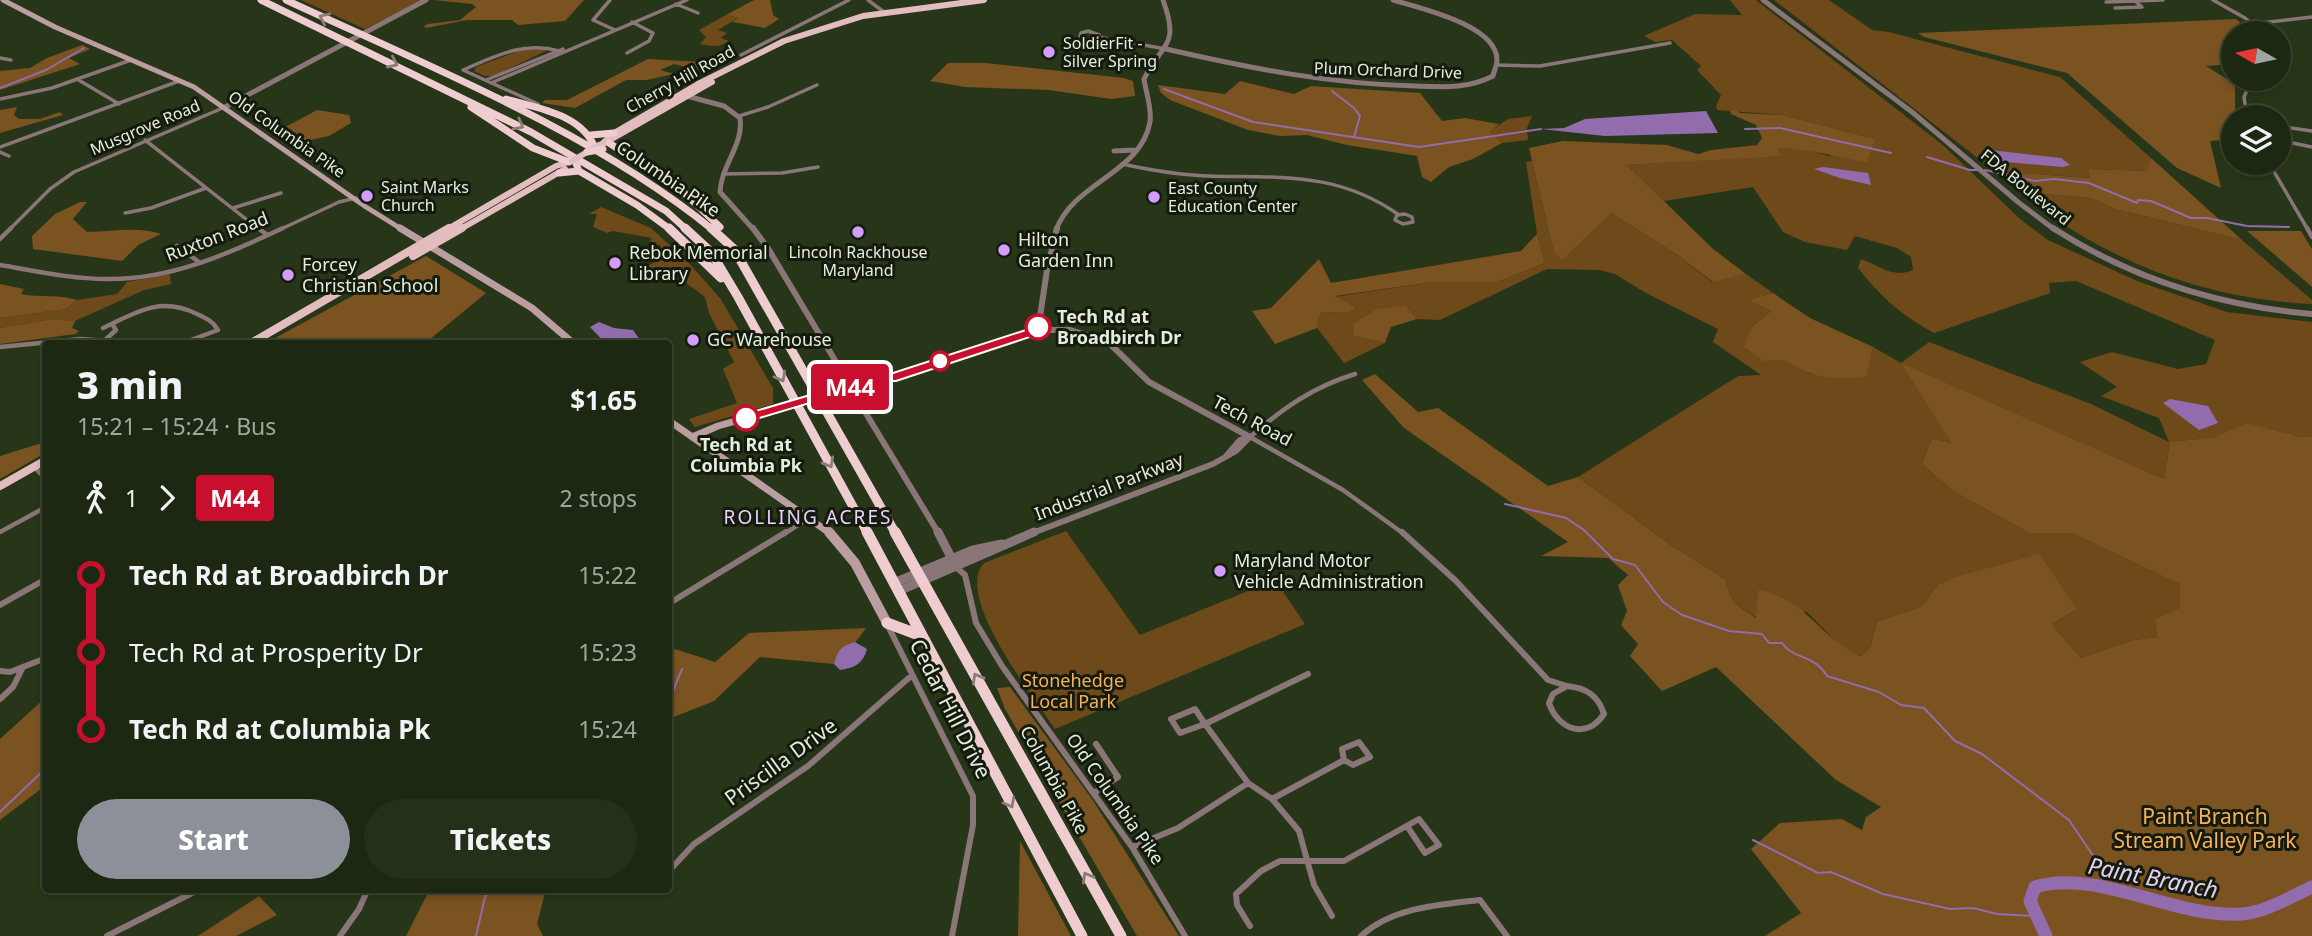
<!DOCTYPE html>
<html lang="en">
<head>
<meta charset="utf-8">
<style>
  body { margin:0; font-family:"Noto Sans",sans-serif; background:#25301b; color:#f1f3f6; height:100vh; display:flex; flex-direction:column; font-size:26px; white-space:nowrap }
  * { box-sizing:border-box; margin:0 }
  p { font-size:23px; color:#a0a69f }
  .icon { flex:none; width:38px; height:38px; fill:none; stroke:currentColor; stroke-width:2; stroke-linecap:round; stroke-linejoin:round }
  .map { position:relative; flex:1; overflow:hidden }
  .side { position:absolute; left:42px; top:340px; width:630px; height:553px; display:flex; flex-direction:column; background:#1d2812; border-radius:7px; box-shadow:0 4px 10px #0003,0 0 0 2px #3b4432 }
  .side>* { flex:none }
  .badge { padding:0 14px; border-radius:5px; font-size:24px; line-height:46px }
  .needle { width:46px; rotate:279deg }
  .tools { position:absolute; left:2221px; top:21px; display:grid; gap:14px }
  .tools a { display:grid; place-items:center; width:70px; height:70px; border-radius:50%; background:#1d2812; box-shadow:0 4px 10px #0003,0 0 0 2px #3b4432; font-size:35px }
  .map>.badge { position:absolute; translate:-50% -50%; box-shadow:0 0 0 4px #fff }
  .legs { display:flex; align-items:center; gap:10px; height:77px; padding:0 35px; font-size:23px }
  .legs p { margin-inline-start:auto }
  .head { display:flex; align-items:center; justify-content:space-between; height:119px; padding:0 35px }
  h1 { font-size:38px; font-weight:800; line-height:52px }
  .button { display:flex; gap:14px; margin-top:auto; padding:14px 35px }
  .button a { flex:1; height:80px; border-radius:42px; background:#8c9099; color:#fff; font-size:28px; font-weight:800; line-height:80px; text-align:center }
  .button a+a { background:#25301b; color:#f1f3f6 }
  ul { padding:0 35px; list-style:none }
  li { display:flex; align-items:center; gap:24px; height:77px; font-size:26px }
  li i { display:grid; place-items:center; width:10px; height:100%; margin:0 9px; background:currentColor }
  li i::after { content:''; width:18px; height:18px; margin:-9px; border:5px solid; border-radius:50%; background:#1d2812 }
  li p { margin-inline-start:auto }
  li:first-child i { background:linear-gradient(#0000 50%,currentColor 0) }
  li:last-child i { background:linear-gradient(currentColor 50%,#0000 0) }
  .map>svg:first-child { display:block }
</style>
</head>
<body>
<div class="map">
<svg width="2312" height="936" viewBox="0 0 2312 936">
  <rect width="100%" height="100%" fill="#273618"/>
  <path fill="#6e4919" d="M301,0h122l-58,29z
    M1730,0h26l188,146 76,73 28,21 89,41 90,31 85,10v114l-11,1 -54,-13 -32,13 -45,5 -6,37 -262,-115 51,81 -21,-7 -10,26 31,27 76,42h43l107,51 1,23 132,329 -154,-299 -25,3 -52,18 -29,-34 25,-15 -139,-24 -16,21 -45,16 -7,26 -8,8 -20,-8 -35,-36 -50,6 -24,-16 -8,-23 -54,-34 -93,-68 160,-101 23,-1 -48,-33 5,-13 -72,-36 -31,-19 -16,-4 -52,-1 -107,51 -23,-1 -11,-13 -52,30 31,7 -41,20 -27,-35 4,-16 28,1 7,-5 -22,-11 99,-15h64l48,-19 -8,-29 -11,-72 6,-1 22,92 57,-40 65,41 36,28 34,-8 27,19 -23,7 21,11 -20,17 34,31 26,15 54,3 8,-30 28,16 28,-21 162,62 78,38 -10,-24 -58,-22 16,-9 -37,-25 32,-10 66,17 28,-5 9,-24 -139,-59 -27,2 1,10 -116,40c-33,-18 -53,-36 -76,-65l3,-9c18,6 32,20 52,11l-2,-13 -14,-9 -42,-12 -8,14 -42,-8 -22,-10 -30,-45 -89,14 -37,-36 153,-10 -4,-7h28l25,8 46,-17 -93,-24 -65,-5 -1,-4 5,-11 -24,-25 4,-4 -29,-26 -17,2 -11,-6 51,-22 47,1z
    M1774,0h55l43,30 17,2 171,45 91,81 -3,13 -59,-2 2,9 -83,-6 -24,-9z
    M726,15l12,3 -20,12 9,3 -6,5 8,3c-9,7 -18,5 -29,3l6,-7 -7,-7z
    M527,48l21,2 -55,26h-8l-11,-5 2,-4z
    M1532,116l-5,12 1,12 -26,3 -13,-11 19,-13z
    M2034,193l57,5 24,11 127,31 70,60v4c-106,-5 -198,-40 -282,-103z
    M601,207l50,21 37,34 32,36 53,90v16l-78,23 -6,-8 48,-16 -14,-34 11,-7 -25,-49 -4,-16 -20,-15v-7l-4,-5 -23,7 -15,-9 24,-12 -9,-6 3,-4 -11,-5 2,-3 -39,-7 -6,2 -14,-6 4,-13h-8z
    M170,274l1,10 -27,6 -69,31 -23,-2 -52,9v-10l66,-9 11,-9 40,-6 10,-12z
    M1066,531l74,104 135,-55 30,44 -250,105c-20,-31 -102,-133 -71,-166z"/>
  <path fill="#7a5320" d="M434,0h150l-19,21 -47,4 -6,-5h-45l-41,8 -2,-2 4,-2 32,-4 16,-13 -4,-3z
    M754,0h16l3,15 6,4 -14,9 -32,-6 5,-4 -12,-3z
    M2236,19l17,14h-20v31l-27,2 29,18v25l4,8h-6v27l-8,-4 -15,1 11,47 -44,-20 -110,-95 -143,-36 -6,-4z
    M82,45l8,4 -21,9 11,6 -80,26v-19l30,-3 17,-10z
    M723,52l13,5 -30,15 -32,-8 -14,6 14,4 -27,6h-21l-51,28 -33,-5 3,-3h22l81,-41 55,3z
    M948,63h38l138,15 9,3 2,15 -24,3 -62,-9 -84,-3 -35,-6z
    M1240,81l54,13 17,-8 109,7 22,28 23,-3 34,6 -9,8 12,11 -29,16 -24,8 -18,15 -9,-5 -5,-21 -70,-11 -40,-10 -27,1 -32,-6 -78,-30 -9,-7 -3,-8 67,9z
    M17,107l-3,8 5,4h21l20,-7 3,3 -63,18v-23z
    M317,110l32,5 2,8 -22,13 -37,8 -16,-12z
    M1736,110l4,3 42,2 93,24 -8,23c-31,-5 -59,-14 -90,-14l4,8 -154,9 85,83 34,26 -33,8 -37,-28 -65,-41 -49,47 -8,-7 -25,-105 34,-7 104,4 31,9 13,-4 46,-5 5,-7 -6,-13 -25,-11 -1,-3z
    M2151,158l91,82 -127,-31 -24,-11 -57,-5 -30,-17 4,-4 82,6 -1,-9 58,2z
    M80,202h7l-14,17 14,13c24,0 52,-6 74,2l-23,11 -16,16 -89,-12 -1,-13 23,-22z
    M2247,231h54l11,18v38z
    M1537,234l8,29 -48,19h-64l-98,14 21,12 -7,5 -28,-1 -4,16 -42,16 -23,-33 19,-3 48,-49 12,24 190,-32z
    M426,256l60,37 -57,47 3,3h-104c-10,-4 -47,0 -62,0z
    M0,284l24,5 -3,5c18,4 38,0 56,6l-11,9 -66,9z
    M1773,293l37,25 63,29 -7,30c-18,1 -39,3 -56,-4 -24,-9 -16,-15 -46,-12l-20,-14 7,-19 20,-17 -22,-11z
    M1406,306l11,13 -26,8 -6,16 -31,-7 -1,-12 24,-15z
    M52,319l23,2 -3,7 7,3 -3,3 -76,10v-16z
    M1901,363l263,116 6,-37 45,-5 32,-14 54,14 11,-1v500h-547l36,-23 -50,-64 29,-26 62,-4 20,11 4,-13 15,-10 -45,-27 -120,-113 -54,24 -32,-35 8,-12 -17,-19 6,-14 -9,-26 10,-10 -20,-17 -67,-2 27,-14 -164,-114 -42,-48 13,-6 43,38 20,-4 110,78 30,-9 93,68 54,34 8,23 23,16 2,-28c51,10 61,49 103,66l9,-8 7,-26 45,-16 16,-21 18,-8 83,-23 38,55 -25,15 29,34 52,-18 25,-3 -3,-18 25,-11 -1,-24 -107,-51h-43l-76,-42 -31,-27 10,-26 20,6z
    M45,442v11l-45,26v-23z
    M866,628c-3,4 -8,12 -12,15 -12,6 -17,6 -20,21l-74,-7 -46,44 -45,18v-64l6,-6 40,13 34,-29z
    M1010,687l82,112 87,137h-42l-132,-227 -8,-21z
    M45,698v88l-45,34v-81z
    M1020,841l51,95h-53z
    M430,889h116l-9,35 6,12h-137z
    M259,896l18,19 -41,21h-38z"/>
  <path fill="#926cad" d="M1706,111l12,22 -113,3 -64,-7 23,-1 21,-9z
    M1990,150l71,8 9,7 -7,2 -68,-6 -6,-8z
    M1823,167l45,6 3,12 -31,-7 -26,-9z
    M599,322l15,6 19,2 7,10 -2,3h-33l-15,-16z
    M2170,399l38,7 10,17 -19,7 -36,-27z
    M855,642l12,7c-4,15 -13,19 -27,21l-6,-6c3,-14 8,-18 21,-22z"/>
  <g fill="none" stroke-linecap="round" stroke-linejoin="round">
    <path stroke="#926cad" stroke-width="2" d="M0,88l46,-18 38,-22
      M1164,89l89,33 166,25 122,-18
      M1332,91l22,17 6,8 -6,21
      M1745,129l35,-1 111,25
      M1927,157l43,13h9
      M1985,170l50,11 19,-2 35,4 48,20 1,-3 13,1 40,17h16l40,8 42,1
      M1505,504l61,14 18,12 29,29 22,6 28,37 19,13 47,16 33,3 7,9h13c13,18 31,10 45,33l52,16 22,13 23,3 31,33 27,13 87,66 23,34 12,10 3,9 -6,2 1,13
      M668,703l14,-34
      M0,812l46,-44
      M1753,840l65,33 13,-1 52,22 67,15 23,-1 24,6 38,2
      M476,936l9,-39 5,-8"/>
    <path stroke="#926cad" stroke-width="13" d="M2046,936l-16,-35 5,-14c62,-19 141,32 207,27 24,-2 48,-17 70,-27"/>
    <path stroke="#8a7678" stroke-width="3.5" d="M610,0l-17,20 22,10
      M868,0l16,12
      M2213,0l32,18 19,15
      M2106,2l57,-2
      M676,4l22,9
      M2115,8l27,-1 -6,-5
      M2253,24l59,-7
      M1088,31l11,4 -9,5 -10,-3 1,-4z
      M1098,37l68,12
      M627,53l22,-12 4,-8 -21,-11
      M741,55l108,-55
      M0,58l11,2
      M1496,65l44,1 130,-23
      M463,70c32,-14 61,-29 96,-19
      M463,70l75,34
      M77,79l42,25
      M486,80l77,-31
      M491,83l196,-83
      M0,99l52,-11 79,-28
      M739,116l29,-9 49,-22
      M2247,117l-3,-20 8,-18
      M2278,126l34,5
      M145,140l115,90
      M2278,140l34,7
      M0,147l179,-66
      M0,152l9,4
      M2269,163l39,67
      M1122,164c28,6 57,11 86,12 71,2 129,-5 191,39
      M724,174l58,-1 36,-6
      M233,208l48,-15
      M125,213l26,-5 55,-20
      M1405,214l7,3 1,5 -10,2 -8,-4 2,-5z
      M9,230l41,-41 24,-17 151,-65
      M279,230l60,-28 17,-4"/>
    <path stroke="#8a7678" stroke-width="4.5" d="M258,228l8,6
      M2307,228l5,9
      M0,239l11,-11
      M177,246l22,16
      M0,265c36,6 71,14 107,14 63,1 121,-25 176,-51
      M103,328c34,-16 57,-32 94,-14 9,4 16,7 21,16l-35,13
      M104,341l12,-11 -4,-6
      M0,347l80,-8 57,4
      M1355,374c-42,13 -72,34 -105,63l93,53 61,44
      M34,467l12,12
      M0,532l46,-25
      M784,534l25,-16"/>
    <path stroke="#8a7678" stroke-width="6" d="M1402,532l54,49 92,99 19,6
      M956,567l9,8 11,48 26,43 130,181 53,89
      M668,604l118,-72
      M0,605l46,-26
      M888,626l85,170v29l-21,111
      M0,671l10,1 36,-14
      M1567,686c19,2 31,9 37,28 -17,26 -46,16 -55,-11l4,-9z
      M0,699l13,-12 9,-18
      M1195,709l10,15 -25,9 -9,-14z
      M1205,724l43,59 24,16 27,32 15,54 18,31
      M1205,724l103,-50
      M1359,742l11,15 -17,8 -9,-5 -2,-11z
      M1094,793l24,-16 -22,-33
      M1272,799l72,-39
      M1132,847l46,-19 70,-45
      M668,872l26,-28 114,-78 103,-90
      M1250,926l-13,-21 -1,-11 25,-23 19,-10h64l75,-42 20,26 -14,8 -18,-27
      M107,936l93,-47
      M340,936l19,-27 9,-20
      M1361,936c32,-29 78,-31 119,-36l27,36"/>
    <path stroke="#8a7678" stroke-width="5" d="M1763,0l149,112 106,90 37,28
      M1166,49c83,19 163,35 249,37 28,1 53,3 78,-10 1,-5 4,-11 4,-16 0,-35 -78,-52 -104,-60
      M683,95l41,11 16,12c4,27 -19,47 -20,74l34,38
      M225,107l201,-107
      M1114,151l22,-1
      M1056,230c18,-48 85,-57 94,-108 2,-14 -4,-29 -6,-43 19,-38 36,-32 19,-79"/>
    <path stroke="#8a7678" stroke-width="6" d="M753,228l16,22 82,137
      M2053,228c79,51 165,78 259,86
      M1038,330l9,-60 10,-42
      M853,392l86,142
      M825,396l58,-19 7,1
      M817,398h18l203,-68h31l38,11 42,41 101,55
      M1227,455l13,-15 9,-3
      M1030,534l183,-70 23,-13 14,-14"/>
    <path stroke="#8a7678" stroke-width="9" d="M938,532l18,35
      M894,583l79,-33 29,-6
      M899,591l135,-59"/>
    <path stroke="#bc9da1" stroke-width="5" d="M3,0l52,27 139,60 172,120 37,23"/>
    <path stroke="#bc9da1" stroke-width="7" d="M400,228l132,80 41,35
      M668,420l163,114
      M692,437l26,-11 99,-28"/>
    <path stroke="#bc9da1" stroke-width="10" d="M829,532l26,31 32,60"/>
    <path stroke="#e3bcc0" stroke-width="6" d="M602,144l12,-11 84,-49 86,-43 79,-25 121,-16
      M603,144l109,-62
      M446,230l110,-64 16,-5
      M459,230l106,-61"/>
    <path stroke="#e3bcc0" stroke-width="8" d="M413,256l49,-28
      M251,343l198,-115
      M0,486l46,-26"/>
    <path stroke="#eeccd0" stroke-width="7" d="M261,0l270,132 135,79 21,19
      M286,0c140,65 307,132 427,230
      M506,99c31,9 76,15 89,49
      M471,107l62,41 36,14
      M591,135l23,-2
      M609,143l69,44 42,40
      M574,159l5,12 58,34 34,25
      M559,173l20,-2"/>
    <path stroke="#eeccd0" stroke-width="9" d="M669,228l52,50
      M685,228l26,24 27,45 130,237
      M711,228l23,21 162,285"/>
    <path stroke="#eeccd0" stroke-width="11" d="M867,532l215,404
      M895,532l226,404
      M887,623l32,12"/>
    <path stroke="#e3bcc0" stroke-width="6" d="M572,161l27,-16"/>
    <path stroke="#eeccd0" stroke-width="7" d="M587,152l16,-3"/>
  </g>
  <defs><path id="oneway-chevron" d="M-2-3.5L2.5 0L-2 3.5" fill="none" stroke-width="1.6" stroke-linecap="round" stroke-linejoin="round" transform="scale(1.75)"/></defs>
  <g stroke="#8c7c79">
    <use href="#oneway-chevron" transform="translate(324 18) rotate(-155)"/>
    <use href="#oneway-chevron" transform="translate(393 63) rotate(25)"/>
    <use href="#oneway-chevron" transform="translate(519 125) rotate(28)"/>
    <use href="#oneway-chevron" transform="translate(781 377) rotate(62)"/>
    <use href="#oneway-chevron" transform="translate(829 463) rotate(61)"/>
    <use href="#oneway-chevron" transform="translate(977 678) rotate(-119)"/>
    <use href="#oneway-chevron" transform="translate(1010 803) rotate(62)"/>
    <use href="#oneway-chevron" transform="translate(1087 877) rotate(-119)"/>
  </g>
  <path fill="#c8102e" stroke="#fff" stroke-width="2" d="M1038,323l6,4 -2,6 -146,48h-13l-137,41 -6,-4 2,-3 136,-40 12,-1 142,-46z"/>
  <g fill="#d49cfb" stroke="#141b0e" stroke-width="2.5">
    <circle cx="1049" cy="52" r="7"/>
    <circle cx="367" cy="196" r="7"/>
    <circle cx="1154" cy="197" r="7"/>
    <circle cx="858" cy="232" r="7"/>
    <circle cx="1004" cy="250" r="7"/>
    <circle cx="615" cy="263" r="7"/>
    <circle cx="288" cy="275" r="7"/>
    <circle cx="693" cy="340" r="7"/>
    <circle cx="1220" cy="571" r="7"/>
  </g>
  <g fill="#fff" stroke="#c8102e" stroke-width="3.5">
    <circle cx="1038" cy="327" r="12"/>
    <circle cx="940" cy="361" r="9"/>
    <circle cx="746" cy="418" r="12"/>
  </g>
  <g text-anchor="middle" stroke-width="6" stroke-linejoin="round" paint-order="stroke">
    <g font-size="16" fill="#e4eedc" stroke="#141b0e" text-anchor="start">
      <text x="1063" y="49">SoldierFit -<tspan x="1063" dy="18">Silver Spring</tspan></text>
      <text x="381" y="193">Saint Marks<tspan x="381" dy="18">Church</tspan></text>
      <text x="1168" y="194">East County<tspan x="1168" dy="18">Education Center</tspan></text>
      <text x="858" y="258" text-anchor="middle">Lincoln Rackhouse<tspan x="858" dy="18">Maryland</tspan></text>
    </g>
    <g font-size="16" fill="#e4eedc" stroke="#141b0e">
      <text transform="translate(1388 70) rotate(2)" y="6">Plum Orchard Drive</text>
      <text transform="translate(680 79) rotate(-29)" y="6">Cherry Hill Road</text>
      <text transform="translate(145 127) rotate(-23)" y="6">Musgrove Road</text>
      <text transform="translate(287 134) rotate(35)" y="6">Old Columbia Pike</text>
      <text transform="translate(2026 187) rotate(39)" y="6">FDA Boulevard</text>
    </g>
    <g font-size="18" fill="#e4eedc" stroke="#141b0e">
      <text transform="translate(668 179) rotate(34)" y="6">Columbia Pike</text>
      <text transform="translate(217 237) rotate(-21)" y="6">Ruxton Road</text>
      <text transform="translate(1252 421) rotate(28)" y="6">Tech Road</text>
      <text transform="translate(1109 487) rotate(-21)" y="6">Industrial Parkway</text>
      <text transform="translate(1054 780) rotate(61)" y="6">Columbia Pike</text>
      <text transform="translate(1115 799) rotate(55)" y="6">Old Columbia Pike</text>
    </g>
    <g font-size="18" fill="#e4eedc" stroke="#141b0e" text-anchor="start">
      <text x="1018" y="246">Hilton<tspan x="1018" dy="21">Garden Inn</tspan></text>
      <text x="629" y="259">Rebok Memorial<tspan x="629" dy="21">Library</tspan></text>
      <text x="302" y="271">Forcey<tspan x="302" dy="21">Christian School</tspan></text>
      <text x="707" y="346">GC Warehouse</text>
      <text x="1234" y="567">Maryland Motor<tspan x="1234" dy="21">Vehicle Administration</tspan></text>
    </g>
    <g font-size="18" font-weight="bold" fill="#e4eedc" stroke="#141b0e" text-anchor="start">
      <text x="1057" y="323">Tech Rd at<tspan x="1057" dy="21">Broadbirch Dr</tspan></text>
      <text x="746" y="451" text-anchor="middle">Tech Rd at<tspan x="746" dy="21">Columbia Pk</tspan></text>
    </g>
    <g font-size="18" fill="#f8b156" stroke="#141b0e">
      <text x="1073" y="687">Stonehedge<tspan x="1073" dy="21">Local Park</tspan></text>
    </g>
    <g font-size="19" letter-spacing="2" fill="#e8d1fa" stroke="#141b0e">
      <text x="808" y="524">ROLLING ACRES</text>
    </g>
    <g font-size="21" fill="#e4eedc" stroke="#141b0e">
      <text transform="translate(950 709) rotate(63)" y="7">Cedar Hill Drive</text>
      <text transform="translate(781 762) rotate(-36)" y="7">Priscilla Drive</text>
    </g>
    <g font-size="21" fill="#f8b156" stroke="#141b0e">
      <text x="2205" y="824">Paint Branch<tspan x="2205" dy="24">Stream Valley Park</tspan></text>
    </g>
    <g font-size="23" font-style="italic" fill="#e5d0f5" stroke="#141b0e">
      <text transform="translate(2153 878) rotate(11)" y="8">Paint Branch</text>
    </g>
  </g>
</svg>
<div class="tools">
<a><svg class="needle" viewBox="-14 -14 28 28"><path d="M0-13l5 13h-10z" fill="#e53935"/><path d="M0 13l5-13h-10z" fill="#a0a69f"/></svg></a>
<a><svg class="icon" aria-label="layers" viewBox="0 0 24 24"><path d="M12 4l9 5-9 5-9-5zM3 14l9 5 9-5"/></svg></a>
</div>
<b class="badge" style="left:850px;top:387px;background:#c8102e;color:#fff">M44</b>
<section class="side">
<div class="head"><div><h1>3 min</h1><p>15:21 – 15:24 · Bus</p></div><b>$1.65</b></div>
<div class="legs"><svg class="icon" aria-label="walk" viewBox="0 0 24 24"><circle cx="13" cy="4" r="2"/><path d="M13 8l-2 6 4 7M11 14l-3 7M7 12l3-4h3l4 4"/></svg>1<svg class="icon" aria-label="forward" viewBox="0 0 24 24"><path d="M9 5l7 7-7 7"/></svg><b class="badge" style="background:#c8102e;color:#fff">M44</b><p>2 stops</p></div>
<ul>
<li><i style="color:#c8102e"></i><b>Tech Rd at Broadbirch Dr</b><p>15:22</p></li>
<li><i style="color:#c8102e"></i><span>Tech Rd at Prosperity Dr</span><p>15:23</p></li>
<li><i style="color:#c8102e"></i><b>Tech Rd at Columbia Pk</b><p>15:24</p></li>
</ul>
<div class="button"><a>Start</a><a>Tickets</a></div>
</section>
</div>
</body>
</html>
